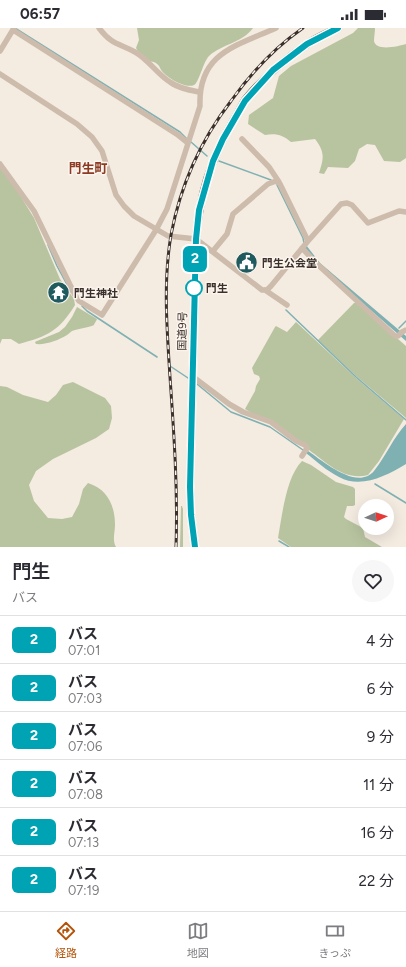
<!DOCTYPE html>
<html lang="ja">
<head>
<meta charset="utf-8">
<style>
  body { margin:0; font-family:Figtree,"Noto Sans JP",sans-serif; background:#f7f7f7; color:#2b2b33; height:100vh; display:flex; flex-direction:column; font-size:15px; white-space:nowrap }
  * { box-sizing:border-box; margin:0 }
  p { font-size:13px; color:#7c7c81 }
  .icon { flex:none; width:22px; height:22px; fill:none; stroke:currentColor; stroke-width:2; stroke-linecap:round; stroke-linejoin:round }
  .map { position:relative; height:519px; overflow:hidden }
  .drawer { display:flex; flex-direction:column; background:#fff; flex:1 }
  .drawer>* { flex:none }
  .badge { padding:0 8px; border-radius:6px; font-size:14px; line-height:26px }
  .needle { width:26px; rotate:87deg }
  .buttons { position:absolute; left:358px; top:471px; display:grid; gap:8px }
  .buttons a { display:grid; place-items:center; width:36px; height:36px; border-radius:50%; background:#fff; box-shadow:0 4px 16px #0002; font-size:20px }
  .map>.badge { position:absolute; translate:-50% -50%; box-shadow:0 0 0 2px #fff }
  .round { display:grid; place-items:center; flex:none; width:42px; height:42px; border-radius:21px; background:#f7f7f7 }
  .overview { display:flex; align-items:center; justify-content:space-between; height:68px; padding:0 12px }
  h1 { font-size:19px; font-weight:600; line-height:30px }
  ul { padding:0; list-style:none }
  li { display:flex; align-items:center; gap:12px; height:48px; padding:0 12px; border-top:1px solid #e1e1e2 }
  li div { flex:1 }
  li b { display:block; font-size:15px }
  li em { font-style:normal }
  li .badge { min-width:44px; font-weight:700; text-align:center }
  .status { display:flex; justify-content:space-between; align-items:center; height:28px; padding:0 20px; background:#fff; direction:ltr }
  .status svg { height:11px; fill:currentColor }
  .tab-bar { display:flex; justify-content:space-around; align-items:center; height:56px; border-top:1px solid #e1e1e2; background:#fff; font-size:11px; color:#7c7c81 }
  .tab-bar a { display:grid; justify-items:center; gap:2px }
  .tab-bar .on { color:#b45309 }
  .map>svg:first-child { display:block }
</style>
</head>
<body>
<div class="status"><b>06:57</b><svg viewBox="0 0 49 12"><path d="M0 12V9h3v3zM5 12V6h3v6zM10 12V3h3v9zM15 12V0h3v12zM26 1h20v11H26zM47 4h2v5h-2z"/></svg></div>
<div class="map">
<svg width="406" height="519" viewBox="0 0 406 519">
  <rect width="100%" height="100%" fill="#f4ebe1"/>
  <path fill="#b8c4a0" d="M137,0h116c-11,15 -31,16 -44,28 -6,6 -10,27 -15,29 -8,4 -27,-7 -32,-14 -2,-2 -2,-5 -5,-7 -3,-3 -6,-2 -9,-3 -5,-2 -9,-8 -12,-13l3,-8z
    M358,0h17c0,4 -1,9 -1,13 2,11 25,5 32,3v114l-6,4 -16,-1 -9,-16 -8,-1 -8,5 -4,12 -7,7 -20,-1 -4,7 -5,-1c5,-15 6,-21 -4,-34l-24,3c-8,-7 -15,-9 -26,-7l-17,-11 1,-9 24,-17 6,-22 12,-10 62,-33z
    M0,139l18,25 16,26 26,61 14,20 1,6c-16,26 -27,31 -56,39l-8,-5h-9l-2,5z
    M354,275h3l49,43v72l-50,-42 -38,-36z
    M77,279l20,12c0,1 -3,5 -3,6 -3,2 -17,4 -22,6 -2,1 -3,3 -5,4 -8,5 -21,10 -31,9l-1,-2 2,-1 22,-9 6,-5 7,-10z
    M296,294l60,56 48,41 -25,42 -11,14c-24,6 -41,-12 -59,-25l-1,-4 -63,-37 10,-18 1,-5 4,-7 -1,-3 -5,-2 -2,-6 23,-41 1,-1 11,6z
    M73,354l32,16 6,8 1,12 -3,11 -13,9 -43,21 -17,12 -7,14 5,16 14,17 14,1 10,-2 7,-13 4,-15 5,-6c19,6 27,22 27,42 0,7 -3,15 1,22h-116v-161l7,1 16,8 25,7 8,-7 7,-10z
    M302,433l9,4 25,17 17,5 2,2v16l-2,1h-6l-3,11 2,2 17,9 2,9 17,10h-91l-13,-9c4,-22 8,-61 24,-77z
    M181,478h1l1,3v38h-3z"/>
  <path fill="#7fb0b2" d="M306,217l14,18 86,73v5l-87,-76 -15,-18z
    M406,396v40c-20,12 -45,25 -67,13 -12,-6 -23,-16 -33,-24l2,-2c15,10 49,40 66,20 12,-15 19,-33 32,-47z"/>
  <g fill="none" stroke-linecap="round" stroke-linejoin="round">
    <path stroke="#7fb0b2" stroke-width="1.5" d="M15,0l165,104 8,8
      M191,114l16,14
      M219,133l52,19
      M277,157l26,53 1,5
      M48,217l9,21 14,26
      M82,278l5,5 70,46
      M286,282l70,67 50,43
      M399,300l7,-7
      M170,338l18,12
      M197,356l34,28 39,15 33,23
      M375,456l31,19
      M279,513l10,6"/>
    <path stroke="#cdbbac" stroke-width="5.5" d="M99,0c13,17 19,15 36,24 13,7 22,22 35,30 8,6 19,8 29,10
      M13,2l165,105 10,8
      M0,23l14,-23
      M0,46l77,50 15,13 10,14 14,44 8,11 10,10 34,20 28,3 66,51h5l4,-4 37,-45 33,-37 6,-1 5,2 16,18 31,-12 7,1
      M242,111l27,28 10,15
      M0,136l34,47 41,84 4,6 23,14 54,-85 11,-21 33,-103c-2,-53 36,-60 76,-78
      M302,220l14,15 79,73h3l4,-4 4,-2
      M213,223l14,-17 6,-20 35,-30 8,-3 4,3 28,57
      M265,262l22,15
      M192,348l37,28 14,8 28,10 25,19 9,4 2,3 -5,8"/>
    <path stroke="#5c4a42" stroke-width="8" d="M195,519l-4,-32 -1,-28 6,-248c3,-43 15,-81 37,-118 4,-6 8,-14 12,-21 17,-21 39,-40 61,-55 9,-7 21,-12 32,-17"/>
    <defs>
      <path id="rail" d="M176,519c2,-56 -2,-113 -6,-170 -3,-47 -7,-95 1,-142 9,-48 30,-95 60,-134 20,-28 43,-53 72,-73"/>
    </defs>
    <use href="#rail" stroke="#3b302b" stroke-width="3"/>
    <use href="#rail" stroke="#fbf5ee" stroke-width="1.5" stroke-dasharray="4.5" stroke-linecap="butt"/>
  </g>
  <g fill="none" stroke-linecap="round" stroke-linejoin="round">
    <defs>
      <path id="line" d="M195,519l-4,-32 -1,-28 6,-248 3,-29 14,-49 10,-22 22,-38 28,-31 34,-26 31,-16"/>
    </defs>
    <use href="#line" stroke="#fff" stroke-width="9"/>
    <use href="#line" stroke="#00a3b4" stroke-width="6"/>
  </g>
  <defs>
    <symbol id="civic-disc" viewBox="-11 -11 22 22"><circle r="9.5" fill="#1f5a5e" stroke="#fbf5ee"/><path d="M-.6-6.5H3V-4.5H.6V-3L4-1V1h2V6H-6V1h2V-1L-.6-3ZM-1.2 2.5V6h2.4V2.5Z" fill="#fff"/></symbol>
    <symbol id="temple-disc" viewBox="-11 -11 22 22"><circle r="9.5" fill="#1f5a5e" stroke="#fbf5ee"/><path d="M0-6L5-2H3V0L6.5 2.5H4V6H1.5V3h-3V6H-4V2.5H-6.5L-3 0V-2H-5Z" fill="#fff"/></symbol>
  </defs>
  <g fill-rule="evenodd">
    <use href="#civic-disc" x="234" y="222" width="25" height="25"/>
    <use href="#temple-disc" x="46" y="252" width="25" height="25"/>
  </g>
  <circle fill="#fff" stroke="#00a3b4" stroke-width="2" cx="194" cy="260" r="8"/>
  <g text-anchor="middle" stroke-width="3" stroke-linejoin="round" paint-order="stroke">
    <g font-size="11" font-weight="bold" fill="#3b302b" stroke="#fbf5ee" text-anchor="start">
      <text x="262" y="239">門生公会堂</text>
      <text x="74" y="269">門生神社</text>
    </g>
    <g font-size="11" font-weight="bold" fill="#3b302b" stroke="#fbf5ee" text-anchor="start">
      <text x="206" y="264">門生</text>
    </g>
    <g font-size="11" fill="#3b302b" stroke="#fbf5ee">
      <text transform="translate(182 303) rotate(-89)" y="4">国道9号</text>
    </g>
    <g font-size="13" font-weight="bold" fill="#8c3b22" stroke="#fbf5ee">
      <text x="88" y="145">門生町</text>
    </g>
  </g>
</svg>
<div class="buttons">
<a><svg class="needle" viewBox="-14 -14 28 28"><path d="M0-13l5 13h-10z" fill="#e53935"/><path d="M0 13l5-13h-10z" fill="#7c7c81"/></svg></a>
</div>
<b class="badge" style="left:195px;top:231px;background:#00a3b4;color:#fff">2</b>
</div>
<section class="drawer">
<div class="overview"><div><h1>門生</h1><p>バス</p></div><a class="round"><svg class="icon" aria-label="heart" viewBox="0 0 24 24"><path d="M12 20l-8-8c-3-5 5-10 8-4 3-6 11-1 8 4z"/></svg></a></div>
<ul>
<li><span class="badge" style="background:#00a3b4;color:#fff">2</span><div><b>バス</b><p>07:01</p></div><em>4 分</em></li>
<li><span class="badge" style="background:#00a3b4;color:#fff">2</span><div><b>バス</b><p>07:03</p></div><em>6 分</em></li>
<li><span class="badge" style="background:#00a3b4;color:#fff">2</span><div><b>バス</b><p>07:06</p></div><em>9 分</em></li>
<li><span class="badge" style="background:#00a3b4;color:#fff">2</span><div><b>バス</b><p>07:08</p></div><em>11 分</em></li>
<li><span class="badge" style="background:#00a3b4;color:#fff">2</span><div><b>バス</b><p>07:13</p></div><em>16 分</em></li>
<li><span class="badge" style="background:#00a3b4;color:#fff">2</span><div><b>バス</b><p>07:19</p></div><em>22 分</em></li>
</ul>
</section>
<nav class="tab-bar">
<a class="on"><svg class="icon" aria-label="directions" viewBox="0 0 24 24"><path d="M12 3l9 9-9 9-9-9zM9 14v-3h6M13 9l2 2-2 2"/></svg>経路</a>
<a><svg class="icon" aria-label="map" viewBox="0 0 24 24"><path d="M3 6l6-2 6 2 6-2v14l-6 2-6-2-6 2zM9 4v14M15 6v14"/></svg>地図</a>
<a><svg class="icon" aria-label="tickets" viewBox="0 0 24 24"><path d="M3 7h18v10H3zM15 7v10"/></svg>きっぷ</a>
</nav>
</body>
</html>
